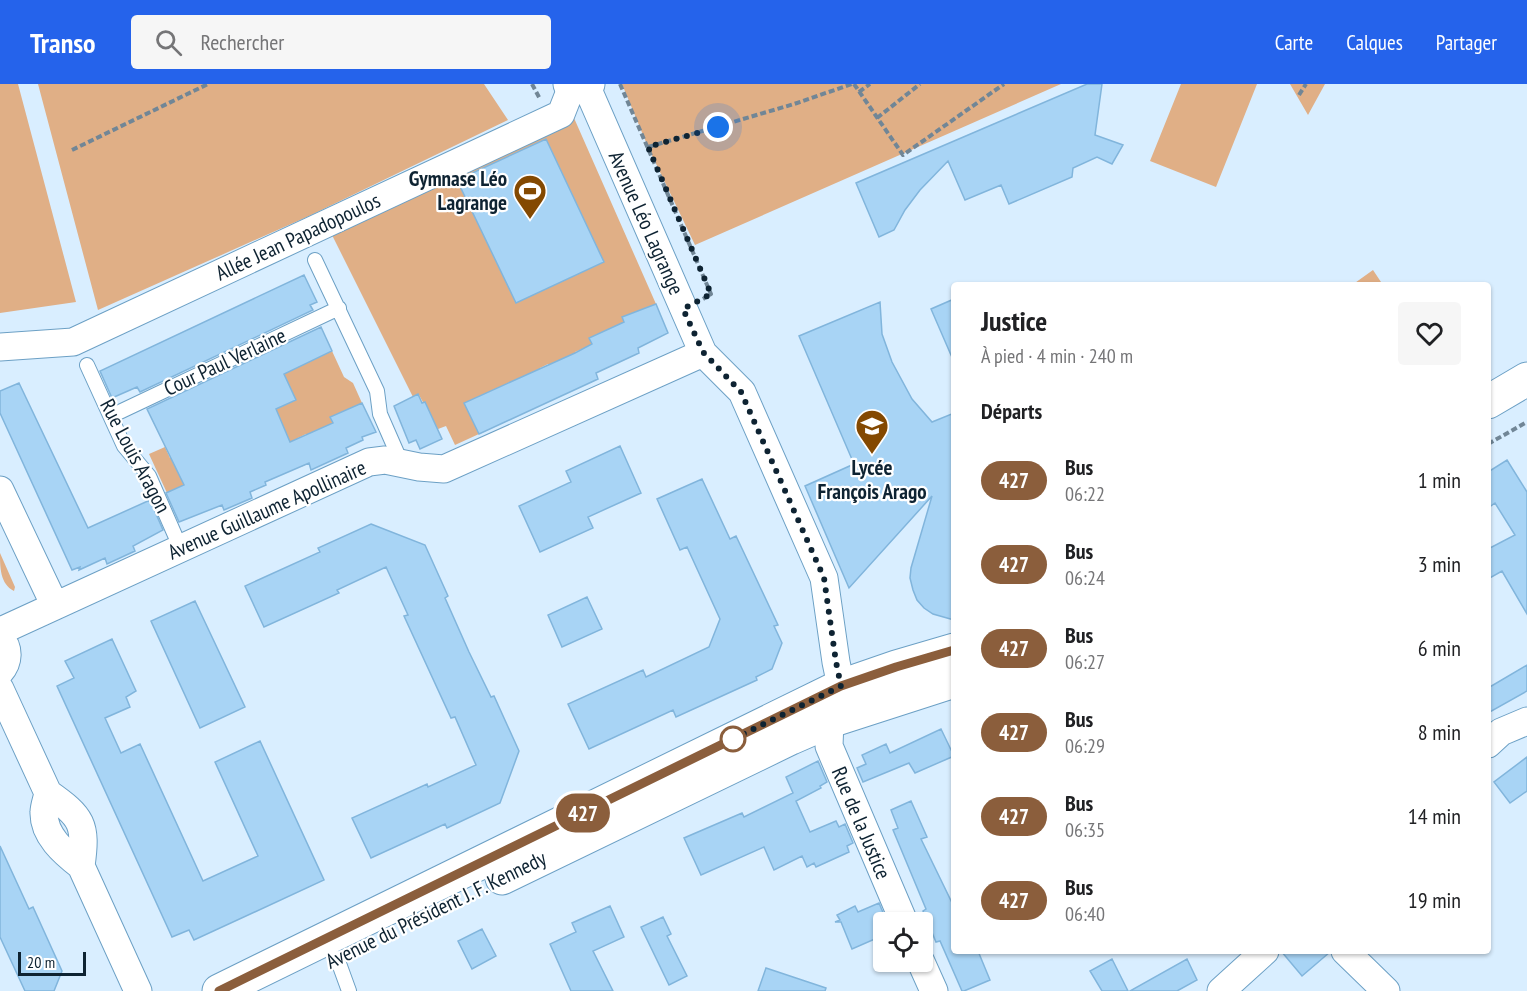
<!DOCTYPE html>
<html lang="fr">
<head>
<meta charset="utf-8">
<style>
  body { margin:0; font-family:"PT Sans Narrow",sans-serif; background:#f6f6f6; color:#202124; height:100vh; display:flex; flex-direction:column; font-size:22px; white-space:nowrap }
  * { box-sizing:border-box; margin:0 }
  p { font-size:20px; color:#757577 }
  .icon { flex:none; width:33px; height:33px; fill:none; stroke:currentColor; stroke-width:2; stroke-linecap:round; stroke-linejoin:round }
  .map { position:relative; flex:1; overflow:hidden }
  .side { position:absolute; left:951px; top:198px; width:540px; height:672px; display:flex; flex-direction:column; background:#fff; border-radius:6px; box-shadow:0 2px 4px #0004 }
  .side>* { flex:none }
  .badge { padding:0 12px; border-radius:20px; font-size:21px; line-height:39px }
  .buttons { position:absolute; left:873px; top:828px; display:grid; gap:12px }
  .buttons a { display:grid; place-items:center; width:60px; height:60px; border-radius:6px; background:#fff; box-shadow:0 2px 4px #0004; font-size:30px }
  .scale { position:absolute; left:18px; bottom:15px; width:68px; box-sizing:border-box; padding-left:6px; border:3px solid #0e2332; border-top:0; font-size:16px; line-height:21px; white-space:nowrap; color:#0e2332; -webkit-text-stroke:4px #fff; paint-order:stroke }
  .you { position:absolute; width:30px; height:30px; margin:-15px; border:4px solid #fff; border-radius:50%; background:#1a73e8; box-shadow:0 0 0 9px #1a73e833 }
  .map>.badge { position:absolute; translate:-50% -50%; box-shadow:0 0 0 3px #fff }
  h2 { padding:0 30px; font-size:22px; line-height:54px }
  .round { display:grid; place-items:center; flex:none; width:63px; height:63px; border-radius:6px; background:#f6f6f6 }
  .head { display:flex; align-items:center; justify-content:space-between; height:102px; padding:0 30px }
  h1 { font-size:28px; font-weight:700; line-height:45px }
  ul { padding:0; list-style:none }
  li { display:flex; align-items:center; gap:18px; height:84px; padding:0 30px }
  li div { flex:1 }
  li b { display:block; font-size:22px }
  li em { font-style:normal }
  li .badge { min-width:66px; font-weight:700; text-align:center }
  header { display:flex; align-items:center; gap:36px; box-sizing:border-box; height:84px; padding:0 30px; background:#2563eb; color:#fff }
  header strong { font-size:28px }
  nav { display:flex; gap:33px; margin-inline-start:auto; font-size:21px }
  .search { width:420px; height:54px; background:#f6f6f6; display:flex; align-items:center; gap:15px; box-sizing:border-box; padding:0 21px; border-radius:6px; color:#757577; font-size:22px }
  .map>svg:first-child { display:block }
</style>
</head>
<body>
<header>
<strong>Transo</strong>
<div class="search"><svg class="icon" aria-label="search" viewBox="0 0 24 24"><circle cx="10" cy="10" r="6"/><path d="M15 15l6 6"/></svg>Rechercher</div>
<nav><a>Carte</a><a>Calques</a><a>Partager</a></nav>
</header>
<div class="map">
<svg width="1527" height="907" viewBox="0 0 1527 907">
  <rect width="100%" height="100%" fill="#d9eeff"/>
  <path fill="#e0af86" d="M0,0h18l58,218 -76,11z
    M38,0h446l24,36 -199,96 -211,94z
    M622,0h439l-366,161 -47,-98z
    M1181,0h76l-41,103 -66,-26z
    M1290,0h35l-17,31z
    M574,34l82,186 -34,13 3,7 -35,14 13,31 -7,4 -12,-25 -9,4 1,2 -26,12 -2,-2 -8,4 13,31 -36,-20 -52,24 14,31 -24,11 -9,-19 -8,3 -19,-34 -6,2 -82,-164z
    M1373,186l10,15h-31z
    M298,257l11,21 23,-11 12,26 9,6 9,20 -28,22 -26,11 -2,-2 -8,4 11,25 -8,4 -14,-32 -8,7 -112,51 -18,-39 16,-7 5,11 126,-58 -22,-48z
    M0,469l15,34 -1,4c-14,-7 -14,-24 -14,-38z"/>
  <path fill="#a8d4f5" stroke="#81b5dc" stroke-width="1.5" d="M1087,0h15l-7,51 28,10 -11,19 -15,-7 -24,11 -1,9 -63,27 -8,-19 -36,15 -17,-39 -28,29 -15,20 -11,20 -15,7 -23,-54z
    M546,55l58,123 -88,41 -59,-123z
    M304,191l13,27 -7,3 3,5 -173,82 -3,-5 -25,11 -12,-27z
    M954,215v63l-23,-53z
    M880,218l2,32 10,28 20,37 20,23 22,-9v207l-21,-6 -9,-6 -7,-8 -4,-10 -3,-12 1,-10 21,-72 -83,92 -44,-102 49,-22 -55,-128z
    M656,220l12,29 -30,15 1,5 -43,20 2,6 -119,55 -15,-31 111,-50 17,-9 -3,-6 35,-16 -2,-5z
    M321,243l11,24 -48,23 12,26 -20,9 14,33 43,-19 -3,-6 32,-14 14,29 -14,5 1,3 -17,8 2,5 -37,17 -2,-7 -44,19 1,3 -16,7 2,6 -28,12 -2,-5 -43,17 -13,-29 18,-8 -37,-76z
    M19,299l69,145 62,-28 13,30 -30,16 2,5 -28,13 -2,-6 -26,12 1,-3 -8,3 -72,-157v-22z
    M418,310l4,9 3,-1 17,37 -22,10 -4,-9 -7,3 -15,-37z
    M620,362l21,47 -53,24 5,11 -53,24 -21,-46 52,-24 -5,-11z
    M1507,376l20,32v122l-25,-43 -14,8v-30l27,-14 -20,-32 -7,5v-36z
    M702,395l28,60 6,-3 42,89 -4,1 8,17 -10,26 -16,8 1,3 -81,37 -3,-7 -84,39 -21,-45 75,-34 3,7 63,-30 11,-28 -33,-72 -7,3 -23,-51z
    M371,440l54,21 23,51 -3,2 24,54 22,45 3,-1 25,55 -19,52 -53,25 -2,-4 -74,34 -19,-40 75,-34 1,3 48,-22 -21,-48 -4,1 -47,-102 4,-1 -22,-48 -49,23 2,3 -75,34 -19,-41 75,-34 -2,-4z
    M587,513l15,32 -40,18 -14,-32z
    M195,517l50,106 -45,21 -49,-107z
    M112,555l24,52 -10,6 4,10 -25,11 16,35 19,-9 63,137 55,-25 -43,-94 45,-21 64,139 -130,60 -5,-10 -17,7 -115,-251 17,-8 -9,-17z
    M1527,581v26l-39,22v-25z
    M941,645l13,27 -39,17 -6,-10 -46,19 -6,-14 9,-4 -4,-9 24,-11 4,9z
    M1527,673v34l-17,12 -16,-21z
    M818,677l9,21 -7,4 1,2 -25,13 14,31 26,-11 3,6 6,-3 8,19 -6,3 2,6 -33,15 -2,-4 -7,4 -5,-11 -28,14 -10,-23 -63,28 -17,-37 58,-25 2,4 49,-24 -7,-16z
    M911,717l16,36 -6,2 33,68v44h24l12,29 -26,11h-2l-22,-50 -4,1 -13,-31 3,-2 -33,-79 5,-2 -7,-18z
    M0,762l29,63 4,-2 29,64 -8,20h-29l-25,-54z
    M879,819l8,19h-3v13l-32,14 -11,-27h-6l5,-2 -3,-5 18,-9 3,6z
    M610,822l14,31 -31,14 20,40h-42l-21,-47 26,-12 -4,-9z
    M663,833l8,17 -4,2 20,40 -18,9 -28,-58z
    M482,845l14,27 -24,13 -14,-28z
    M1281,867h49v1l-28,24z
    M1112,875l16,32h-26l-12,-20z
    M1187,875l10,21 -20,11h-47z
    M766,884l60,20 -1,3h-67z"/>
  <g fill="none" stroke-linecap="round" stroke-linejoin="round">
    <defs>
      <path id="service" d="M315,176l62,131 3,23 21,48
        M87,281l37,81 25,30 32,73
        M111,332l228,-108
        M337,874l12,33"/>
      <path id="minor" d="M586,1l117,268 39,39 82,186 12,84 5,24 -11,35 -1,25 75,176
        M0,263l73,-5 488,-228 11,-28
        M0,406l55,116
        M0,546l5,-1 364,-167 16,-2 34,7 25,2 259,-116
        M0,554c10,10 9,24 0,34
        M0,605l48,104
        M1488,660l13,-12 26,-11
        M48,709c34,24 39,31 33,73 -17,-13 -38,-31 -37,-54 0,-6 3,-13 4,-19z
        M81,782l57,125
        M1345,867l41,40
        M921,878l13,29
        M1221,907l44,-40"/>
      <path id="tertiary" d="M570,0l9,3 9,-3"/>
      <path id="secondary" d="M1488,318l39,-23
        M502,794l289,-140 39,-17 124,-40
        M219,907l622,-305 55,-19 58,-17"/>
    </defs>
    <use href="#service" stroke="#6ca0c5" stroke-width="16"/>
    <use href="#minor" stroke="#6ca0c5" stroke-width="29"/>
    <use href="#tertiary" stroke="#6ca0c5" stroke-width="35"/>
    <use href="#secondary" stroke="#6ca0c5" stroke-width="35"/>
    <path stroke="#718696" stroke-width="4" stroke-dasharray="6 3" stroke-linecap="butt" d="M532,0l8,15
      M620,0l91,210 -8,5
      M854,0l49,71 101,-71
      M859,8l11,-8
      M1299,11l7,-11
      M877,34l43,-34
      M648,63l146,-43 58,-20
      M72,66l136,-66
      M1488,360l39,-22"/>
    <use href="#service" stroke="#fff" stroke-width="14"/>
    <use href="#minor" stroke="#fff" stroke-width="27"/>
    <use href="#tertiary" stroke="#fff" stroke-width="33"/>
    <use href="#secondary" stroke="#fff" stroke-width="33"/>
  </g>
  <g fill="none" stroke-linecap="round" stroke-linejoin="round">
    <defs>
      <path id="line" d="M219,907l622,-305 55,-19 58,-17"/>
    </defs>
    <use href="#line" stroke="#fff" stroke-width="14"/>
    <use href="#line" stroke="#8b5e3c" stroke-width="9"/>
    <path stroke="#0e2332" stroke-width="6" stroke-dasharray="0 10.8" d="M718,43l-70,20 63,147 -28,15 20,43 38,40 83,186 12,84 5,24 -114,56 6,-3"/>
  </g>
  <defs>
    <symbol id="stadium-pin" viewBox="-11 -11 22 30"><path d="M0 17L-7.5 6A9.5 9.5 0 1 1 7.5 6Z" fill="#844901" stroke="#fff"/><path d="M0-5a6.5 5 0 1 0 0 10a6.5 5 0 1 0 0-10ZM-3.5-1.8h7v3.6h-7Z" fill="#fff"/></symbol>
    <symbol id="school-pin" viewBox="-11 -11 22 30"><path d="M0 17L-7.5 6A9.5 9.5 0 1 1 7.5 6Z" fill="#844901" stroke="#fff"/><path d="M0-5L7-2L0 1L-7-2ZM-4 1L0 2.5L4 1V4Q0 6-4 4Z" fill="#fff"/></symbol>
  </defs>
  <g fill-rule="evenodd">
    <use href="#stadium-pin" x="511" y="88" width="38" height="52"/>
    <use href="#school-pin" x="853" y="323" width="38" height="52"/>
  </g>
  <circle fill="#fff" stroke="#8b5e3c" stroke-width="3" cx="733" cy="655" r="12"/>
  <g text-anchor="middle" stroke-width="4.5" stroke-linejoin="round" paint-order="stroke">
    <g font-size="21" font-weight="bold" fill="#0e2332" stroke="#fff" text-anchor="end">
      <text x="507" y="102">Gymnase Léo<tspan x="507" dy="24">Lagrange</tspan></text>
      <text x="872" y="391" text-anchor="middle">Lycée<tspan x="872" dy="24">François Arago</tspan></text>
    </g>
    <g font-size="21" fill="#0e2332" stroke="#fff">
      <text transform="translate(646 139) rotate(66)" y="7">Avenue Léo Lagrange</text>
      <text transform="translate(298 153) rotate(-25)" y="7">Allée Jean Papadopoulos</text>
      <text transform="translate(225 278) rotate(-25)" y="7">Cour Paul Verlaine</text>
      <text transform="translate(135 372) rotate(62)" y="7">Rue Louis Aragon</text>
      <text transform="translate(267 426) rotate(-24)" y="7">Avenue Guillaume Apollinaire</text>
      <text transform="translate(861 739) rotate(67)" y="7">Rue de la Justice</text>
      <text transform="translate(436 826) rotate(-26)" y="7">Avenue du Président J. F. Kennedy</text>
    </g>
  </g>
</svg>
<div class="buttons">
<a><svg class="icon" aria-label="locate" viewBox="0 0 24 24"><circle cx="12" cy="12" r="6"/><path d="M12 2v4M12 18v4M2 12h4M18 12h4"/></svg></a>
</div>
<div class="scale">20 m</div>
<div class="you" style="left:718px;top:43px"></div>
<b class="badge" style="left:583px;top:729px;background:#8b5e3c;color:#fff">427</b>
<section class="side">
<div class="head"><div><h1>Justice</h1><p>À pied · 4 min · 240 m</p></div><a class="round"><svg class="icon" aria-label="heart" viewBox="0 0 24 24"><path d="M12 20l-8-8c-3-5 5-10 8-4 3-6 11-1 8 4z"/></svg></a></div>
<h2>Départs</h2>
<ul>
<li><span class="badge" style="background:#8b5e3c;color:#fff">427</span><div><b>Bus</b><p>06:22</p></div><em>1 min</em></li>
<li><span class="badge" style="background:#8b5e3c;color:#fff">427</span><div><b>Bus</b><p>06:24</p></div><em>3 min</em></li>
<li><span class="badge" style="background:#8b5e3c;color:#fff">427</span><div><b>Bus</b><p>06:27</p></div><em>6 min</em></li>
<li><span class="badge" style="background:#8b5e3c;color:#fff">427</span><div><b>Bus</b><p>06:29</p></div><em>8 min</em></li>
<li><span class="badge" style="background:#8b5e3c;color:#fff">427</span><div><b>Bus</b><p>06:35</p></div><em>14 min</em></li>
<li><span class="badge" style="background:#8b5e3c;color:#fff">427</span><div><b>Bus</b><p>06:40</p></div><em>19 min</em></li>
</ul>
</section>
</div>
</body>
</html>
